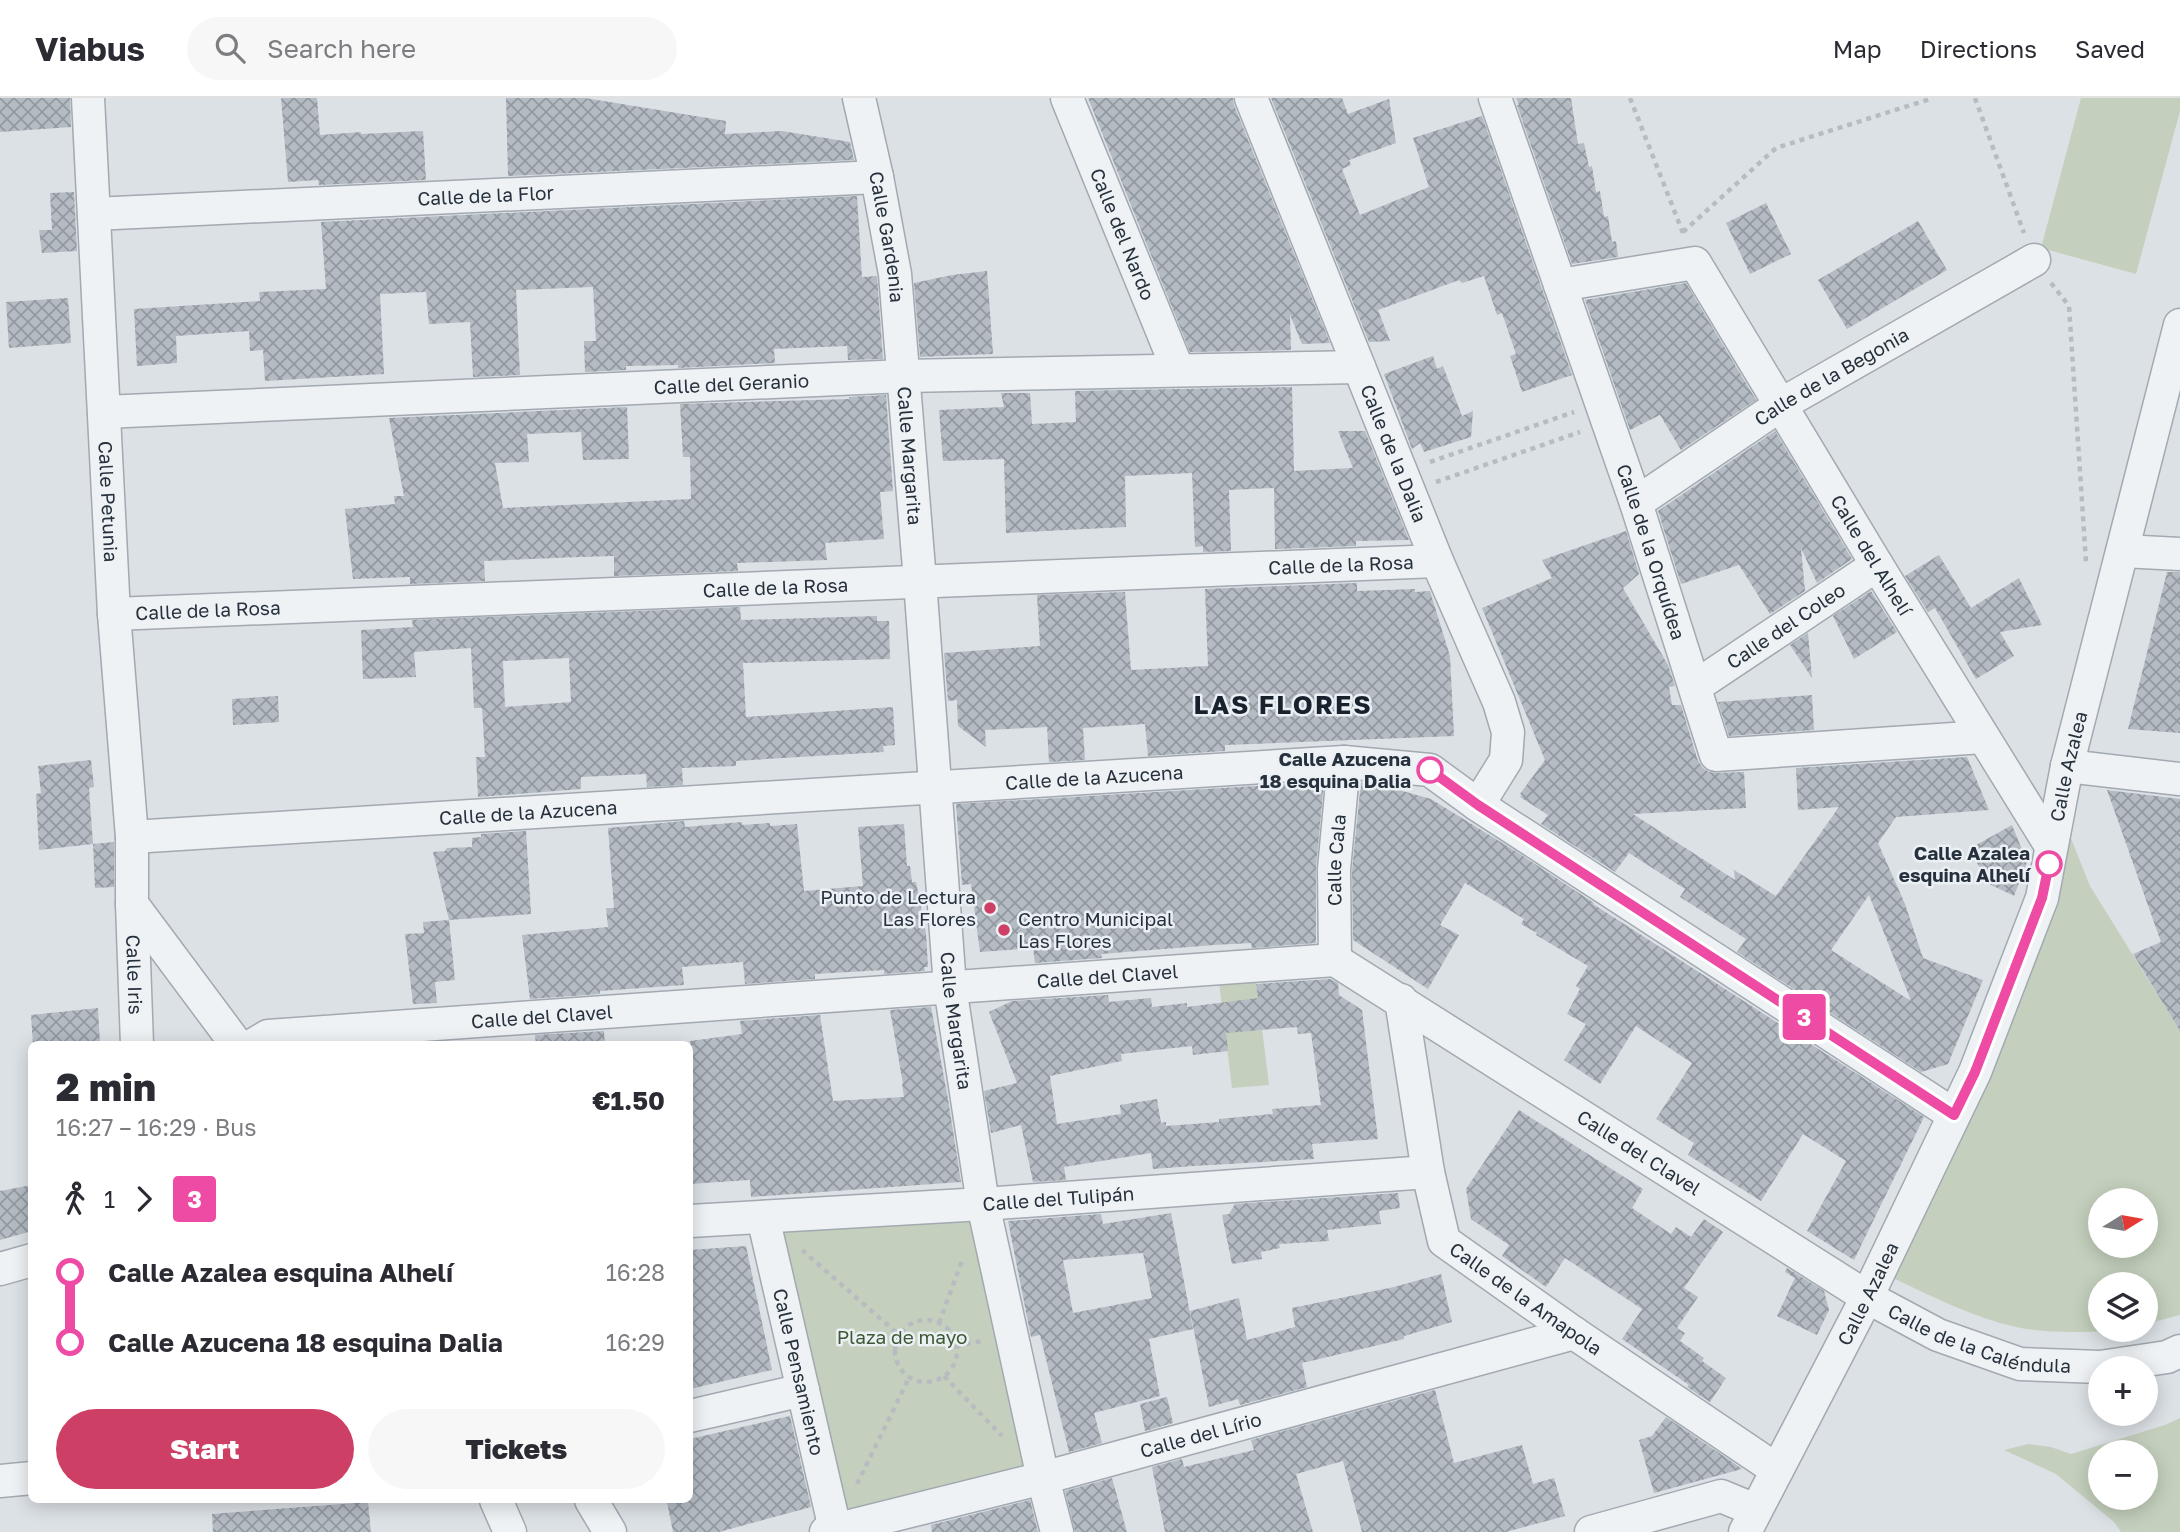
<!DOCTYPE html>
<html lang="en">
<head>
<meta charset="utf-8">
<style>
  body { margin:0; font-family:"Golos Text",sans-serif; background:#f7f7f7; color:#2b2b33; height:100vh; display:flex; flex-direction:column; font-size:26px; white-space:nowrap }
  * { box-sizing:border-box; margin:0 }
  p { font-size:23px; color:#7c7c81 }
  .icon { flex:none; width:38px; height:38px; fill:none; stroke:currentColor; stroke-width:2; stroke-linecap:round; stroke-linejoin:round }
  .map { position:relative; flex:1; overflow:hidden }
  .details { position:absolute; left:28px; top:943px; width:665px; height:462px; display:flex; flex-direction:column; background:#fff; border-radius:10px; box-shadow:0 4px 18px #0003 }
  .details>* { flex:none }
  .badge { padding:0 14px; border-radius:5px; font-size:24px; line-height:46px }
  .needle { width:46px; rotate:79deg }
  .fabs { position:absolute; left:2088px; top:1090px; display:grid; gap:14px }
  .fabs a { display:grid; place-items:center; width:70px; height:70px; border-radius:50%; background:#fff; box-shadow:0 4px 18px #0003; font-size:35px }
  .map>.badge { position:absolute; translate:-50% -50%; box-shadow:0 0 0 4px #fff }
  .legs { display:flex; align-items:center; gap:10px; height:77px; padding:0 28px; font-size:23px }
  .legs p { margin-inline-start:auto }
  .headline { display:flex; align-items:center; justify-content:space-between; height:119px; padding:0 28px }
  h1 { font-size:38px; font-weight:800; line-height:52px }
  .action { display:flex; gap:14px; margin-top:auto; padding:14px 28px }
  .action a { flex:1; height:80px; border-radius:42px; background:#cd3f64; color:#fff; font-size:28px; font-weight:800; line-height:80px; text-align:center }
  .action a+a { background:#f7f7f7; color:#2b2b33 }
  ul { padding:0 28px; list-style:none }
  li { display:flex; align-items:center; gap:24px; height:70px; font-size:26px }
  li i { display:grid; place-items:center; width:10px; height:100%; margin:0 9px; background:currentColor }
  li i::after { content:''; width:18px; height:18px; margin:-9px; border:5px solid; border-radius:50%; background:#fff }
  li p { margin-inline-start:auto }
  li:first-child i { background:linear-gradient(#0000 50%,currentColor 0) }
  li:last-child i { background:linear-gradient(currentColor 50%,#0000 0) }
  header { display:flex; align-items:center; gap:42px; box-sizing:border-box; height:98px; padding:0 35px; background:#fff; border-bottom:2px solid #e1e1e2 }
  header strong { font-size:33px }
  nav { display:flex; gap:38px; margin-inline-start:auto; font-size:24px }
  .search { width:490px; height:63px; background:#f7f7f7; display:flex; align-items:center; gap:18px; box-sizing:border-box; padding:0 24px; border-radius:38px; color:#7c7c81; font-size:26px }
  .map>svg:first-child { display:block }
</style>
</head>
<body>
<header>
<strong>Viabus</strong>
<div class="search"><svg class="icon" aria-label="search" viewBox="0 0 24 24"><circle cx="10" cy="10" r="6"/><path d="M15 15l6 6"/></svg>Search here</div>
<nav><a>Map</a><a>Directions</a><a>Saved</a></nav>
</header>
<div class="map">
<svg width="2180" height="1434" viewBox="0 0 2180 1434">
  <defs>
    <pattern id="building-cross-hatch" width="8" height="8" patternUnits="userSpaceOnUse" patternTransform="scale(1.75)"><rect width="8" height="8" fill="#b4bbc3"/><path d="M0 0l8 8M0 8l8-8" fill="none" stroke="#9299a0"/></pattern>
  </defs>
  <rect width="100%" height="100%" fill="#dce1e6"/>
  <path fill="#c4d0bd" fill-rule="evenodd" d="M2081,0h99v13l-44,163 -95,-26z
    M2070,738l20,50 90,145v284l-34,9v-40h-46v46h17l-5,1c-31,1 -65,3 -96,-4 -44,-10 -85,-31 -125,-50zM2100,1102h46v46h-46z
    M1256,882l13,105 -37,3 -13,-106z
    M983,1106l60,274 -208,51 -72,-312z
    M2180,1320v114h-59l-7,-10 -58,-48 -52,-24 24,-6 23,3 20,7 94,-29zM2146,1354v46h-46v-46z"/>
  <path fill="url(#building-cross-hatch)" fill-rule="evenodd" d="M0,0h70l1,29 -71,5z
    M281,0h36l3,37 41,-3v2l62,-3 3,49 -107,5 -1,-5 -30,2z
    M506,0h79l141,23 -1,13 57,-3 68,11 4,18 -346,16z
    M1088,0h145l1,7 96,238 -28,1 -12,-29 1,35 -101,2z
    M1271,0h71l6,16 41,-15 7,44 -47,17 2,5 -9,4 18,46 69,-28 -16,-49 69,-22 90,259 -50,17 -12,-36 6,-2 -14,-41 -5,2 -13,-39 -22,7 -3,-3 -81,30 12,31 -21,1z
    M1516,0h55l7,46 6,-1 5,24 3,-1 4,26 4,-1 4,26 4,-1 4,26 4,-1 2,16 -46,7 -55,-159h2z
    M74,94l3,59 -35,2 -3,-23h13l-2,-37z
    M857,98l5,81 15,-1 6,83 -35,1 -1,-14 -73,3 1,14 -97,5v-3l-52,1v4l-41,2 -1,-31h12l-3,-54 -77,3 4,85 -47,2 -3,-55 -41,2 -3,-32 -46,2 4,80 -119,7 -2,-31 -13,1 -1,-20 -73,5 1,27 -40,3 -3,-57 126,-8 -1,-9 67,-3 -5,-67z
    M1766,105l25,51 -41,20 -24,-51z
    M1918,123l29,49 -100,59 -29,-49z
    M987,173l6,83 -73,3 -6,-74 38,-8z
    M1686,185l70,117 -75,50 -21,-35 -30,15 -45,-130z
    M68,200l3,45 -62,5 -3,-46z
    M1433,258l4,13 6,-3 19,50 11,-5 -2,26 -47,15 -4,-9 -8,6 -28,-75z
    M1292,289l2,84 59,-3 -15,-37h27l44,109 -53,1v5l-81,3 -1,-61 -45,2 2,61 -28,1v-6l-8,1 -3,-74 -67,3 1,51 -120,6 -2,-74 -61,2 -4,-51 65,-3 -3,-14h29l2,31 44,-2 -1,-31z
    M886,297l7,96 -13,1 4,47 -59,4 2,17 -90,3 1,8 -124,5v-20l-35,1 -95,4 1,20 -75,3v-7l-57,2 -8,-70 50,-5 -1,-8h10l-15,-78 238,-11 2,52 -46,1 -2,-28 -54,2 2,28 -34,1 8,45 188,-9 -1,-42h-7l-3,-53 169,-5v-2z
    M1775,333l77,128 -35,24 -16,-35 4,43 -35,23 -31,-49 -58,19 -23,-73z
    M1626,433l13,43 -16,14 45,77 7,21 -6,1 3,18h9l17,56 5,7 6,4 8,1 27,-1 2,36 -113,6 102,66 -1,-10 42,26 63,-89 -41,3 -2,-42 171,-11 22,53 -93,7 -18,26 27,61 18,54 60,22 -35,84 -27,8 -184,-120 9,-13 -66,-42 5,-8 -56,-36 -14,19 -74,-48 7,-9 -28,-18 2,-2 -2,-1 25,-34 -63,-152 70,-30 -10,-18zM1869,797l42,106 -80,-51z
    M1939,457l32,53 48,-30 23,47 -42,7 14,24 -38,23 -41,-71 -7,4 -23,-36z
    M2167,474h13v161l-52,-4z
    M1357,485v8l58,-2v3l15,-1 20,65 4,80 -229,9v6l-77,5 -3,-32 -62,4 2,32 -36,2 -2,-35 -62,3 1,17 -28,-21 -1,-26 -9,1 -4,-48 96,-7 -3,-51 88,-3 6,78 77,-4 -3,-77z
    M1871,493l26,41 -43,27 -21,-43z
    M740,509l1,13 136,-4v5h12l1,38 -147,4 3,54 147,-10 2,38 -12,1 1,6 -118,7 -30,2v5l-54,2 1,17 -36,2 -1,-13 -65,3v12l-103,8 -2,-40h9l-3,-49h-8l-3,-60 -57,4 2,25 -53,2 -2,-49 52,-3 -1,-7zM569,560l2,44 -66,5 -2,-46z
    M1808,535l4,45 -22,-33z
    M1812,597l2,35 -85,6 -11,-34z
    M278,598l1,26 -46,3 -1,-26z
    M91,662l3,27 -5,1 4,56 -54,6 -3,-56 5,-1 -3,-27z
    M1324,684l-8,85v76l-64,5 -1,-5 -37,2 -113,9 1,4 -67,5 -2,-15 -53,4 -9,-68 -9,1 -6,-81z
    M1361,684l13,1 57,16 89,55 74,49 -1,1 331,213 -70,143 -47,-29 39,-70 -43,-27 -42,67 -73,-46 6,-12 -38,-24 36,-56 -56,-37 -36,58 -36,-24 22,-36 -19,-10 13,-25 -4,-3 12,-20 -52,-31 1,-2 -16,-9 3,-5 -59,-36 -25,42 19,10 -31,54 -75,-49 -1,-70z
    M2107,692l73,9v232l-47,-77 28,-12z
    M684,723l1,6 57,-5v3l28,-2v3l27,-2 7,67 59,-5 -5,-59 46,-3 3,42h3l2,16h4l10,51 2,34h-4l1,4 -41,3v-4l-69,4v5l-70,5 -2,-22 -61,5 2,18 -84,6v3l-70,5 -8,-64 86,-8 -2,-19h8l-6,-80z
    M2012,727l15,37 -13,34 -25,-12 -20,-35z
    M526,733l5,83 -82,6 -16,-68 12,-1 2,-3 25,-1v-9l9,-1v-3z
    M114,744v45l-19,1 -2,-44z
    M449,822l6,60 -20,2 2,21 -24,1 -8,-70 19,-1 -1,-11z
    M1330,881l8,4 1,12 23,15 16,129 -66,5 2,15 -121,7 -40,3 -2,-16 -87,14 2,13 -33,2 -12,-57 -30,8 -7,-42 33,-8 -28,-71 23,-11 96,-6 1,7 42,-4 1,9 35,-4v4l71,-9 -2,-14zM1297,929l1,7 13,-1 10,72 -49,4 1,5 -54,5v3l-53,4v-4l-5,1 -4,-24 -37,6 1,9 -64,10 -7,-48 72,-15 -1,-7 71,-8 1,9 35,-4 -2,-18z
    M931,909l17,92 13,83 -210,15 -1,-17 -60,4v-143l52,-7 -2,-13 80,-6 13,86 71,-4 -2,-13h1l-13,-74z
    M98,910l2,37h-67l-2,-30z
    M604,933l1,14h-69l-1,-10z
    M1519,1012l124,79 -11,19 39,26 5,-7 15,10 13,-18 19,13 -39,56 14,9 -21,31 8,5 -5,8 24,17 -2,3 24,17 -16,24 -23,-15 2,-2 -67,-46 20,-30 -77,-51 -19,29 -44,-31 7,-11 -38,-26 -5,-30z
    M32,1087v46l-32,9v-49z
    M1398,1095l2,15 -21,3 2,13 -54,6 2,11 -50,3 1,4 -19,4 1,7 -30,5 -10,-49 7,-1 6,-10z
    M1171,1115l22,116 -44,10 11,57 -66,17 8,30 -33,9 -29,-117 -9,2 -23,-116 93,-7 2,10zM1143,1155l9,45 -79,15 -10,-53z
    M746,1148l26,124 -82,19v-139z
    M1787,1170l37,23 5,19 -12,25 -40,-19 18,-38 -10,-6z
    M1441,1176l11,48 -48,14v3l-102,24 5,24 -67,18 -2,-6 -29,8 -19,-96 49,-13 8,42 48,-13 -3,-19 102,-21z
    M1435,1292l19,73 68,-18 11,39 21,-6 11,38 -59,16h-144l-19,-71 -47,13 17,58h-148l-13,-65 30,-8 2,8 70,-17 -3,-10z
    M1167,1299l6,26 -28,8 -5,-27z
    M790,1318l21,91 -92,25h-46l-6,-30 23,-2v-61z
    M1666,1319l65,44 11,8 -88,24 -15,-53 13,-4z
    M1112,1380l15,54h-52l-10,-41z
    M1030,1402l8,32h-106l-1,-7z
    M368,1404l3,30h-158l-1,-18z"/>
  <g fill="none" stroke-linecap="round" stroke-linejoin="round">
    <defs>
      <g id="minor">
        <path id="s1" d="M88,0l26,516 18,223v67l5,141"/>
        <path id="s2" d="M859,0l18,79 18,97 25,307 30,406 33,217 60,274 14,54"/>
        <path id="s3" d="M1067,0l111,272"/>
        <path id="s4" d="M1251,0l186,463 62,141 9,30 -2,28 -28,45"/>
        <path id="s5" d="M1495,0l141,405 80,252 267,-18"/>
        <path id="s6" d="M94,116l783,-37"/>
        <path id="s7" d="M1560,187l135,-22 182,302 174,281"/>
        <path id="s8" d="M104,314l800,-36 455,-9"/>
        <path id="s9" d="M1636,405l146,-99 252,-144"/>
        <path d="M2123,453l57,3"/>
        <path id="s10" d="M114,516l1323,-53"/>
        <path id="s11" d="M1696,588l181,-121"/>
        <path d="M2067,668l113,13"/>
        <path id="s12" d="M132,739l1212,-75 86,8 48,35 476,310"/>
        <path d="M132,806l105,141"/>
        <path id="s13" d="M1335,862l-1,-91 10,-107"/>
        <path id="s14" d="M1401,902l27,172 16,69 130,92 203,137"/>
        <path id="s15" d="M253,947l15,-9 1067,-76 532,337 71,38 82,29 80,3 67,-10 13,-6"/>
        <path id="s16" d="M763,1119l72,312"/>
        <path id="s17" d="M690,1123l293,-17 445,-32"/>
        <path d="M0,1171l32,-9"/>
        <path d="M690,1318l113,-26"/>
        <path d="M0,1383l32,-3"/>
        <path d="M496,1402l14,32"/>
        <path d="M591,1402l19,32"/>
        <path id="s18" d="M826,1434l217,-54 531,-145"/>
        <path d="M1591,1434l130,-36 34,14"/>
        <path id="s19" d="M1745,1434l122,-235 108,-225 67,-174 25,-132 113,-441"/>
      </g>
    </defs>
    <use href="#minor" stroke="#a2a9b0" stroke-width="35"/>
    <path stroke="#b7bcc1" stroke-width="4.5" stroke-dasharray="5 5" stroke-linecap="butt" d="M1630,0l53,135
      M1975,0l49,135
      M1683,134l93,-84 157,-50
      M2051,185l18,23 17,256
      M1430,364l144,-50
      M1436,384l144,-50
      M802,1152l97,85
      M895 1253a31 31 0 1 1 62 0a31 31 0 1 1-62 0Z
      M939,1225l24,-65
      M956,1248l26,-5
      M944,1278l58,60
      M857,1386l52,-106"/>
    <use href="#minor" stroke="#eff2f5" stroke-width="32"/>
  </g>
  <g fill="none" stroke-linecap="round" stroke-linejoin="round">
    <defs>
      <path id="line-1" d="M1430,672l48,35 476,310 21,-43 67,-174 7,-34"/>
    </defs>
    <use href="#line-1" stroke="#fff" stroke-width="16"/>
    <use href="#line-1" stroke="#ee4ba4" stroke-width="10"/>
  </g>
  <g fill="#fff" stroke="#ee4ba4" stroke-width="3.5">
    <circle cx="1430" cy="672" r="12"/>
    <circle cx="2049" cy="766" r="12"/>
  </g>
  <g fill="#cd3f64" stroke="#ebf0f4" stroke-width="2.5">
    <circle cx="990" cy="810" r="7"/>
    <circle cx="1004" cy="832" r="7"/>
  </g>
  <g text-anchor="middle" stroke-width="5" stroke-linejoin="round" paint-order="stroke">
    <g font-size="19" fill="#26313d" stroke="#ebf0f4">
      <text dy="7" stroke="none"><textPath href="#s6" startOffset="392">Calle de la Flor</textPath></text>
      <text dy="7" stroke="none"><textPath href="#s3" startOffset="147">Calle del Nardo</textPath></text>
      <text dy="7" stroke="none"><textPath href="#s2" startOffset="142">Calle Gardenia</textPath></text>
      <text dy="7" stroke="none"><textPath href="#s9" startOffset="233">Calle de la Begonia</textPath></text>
      <text dy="7" stroke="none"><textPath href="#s8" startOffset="628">Calle del Geranio</textPath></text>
      <text dy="7" stroke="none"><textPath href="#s4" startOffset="383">Calle de la Dalia</textPath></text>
      <text dy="7" stroke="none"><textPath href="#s2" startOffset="362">Calle Margarita</textPath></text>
      <text dy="7" stroke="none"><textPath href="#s1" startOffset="404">Calle Petunia</textPath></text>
      <text dy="7" stroke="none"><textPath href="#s5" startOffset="480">Calle de la Orquídea</textPath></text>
      <text dy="7" stroke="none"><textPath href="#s7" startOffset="478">Calle del Alhelí</textPath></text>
      <text dy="7" stroke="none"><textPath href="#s10" startOffset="1228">Calle de la Rosa</textPath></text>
      <text dy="7" stroke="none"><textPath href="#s10" startOffset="662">Calle de la Rosa</textPath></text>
      <text dy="7" stroke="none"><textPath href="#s10" startOffset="94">Calle de la Rosa</textPath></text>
      <text dy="7" stroke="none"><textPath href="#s11" startOffset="108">Calle del Coleo</textPath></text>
      <text dy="7" stroke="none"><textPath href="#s19" startOffset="835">Calle Azalea</textPath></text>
      <text dy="7" stroke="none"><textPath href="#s12" startOffset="964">Calle de la Azucena</textPath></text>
      <text dy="7" stroke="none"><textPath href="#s12" startOffset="397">Calle de la Azucena</textPath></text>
      <text dy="7" stroke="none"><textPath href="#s13" startOffset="100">Calle Cala</textPath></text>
      <text dy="7" stroke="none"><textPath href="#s1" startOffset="878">Calle Iris</textPath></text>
      <text dy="7" stroke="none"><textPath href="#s15" startOffset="859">Calle del Clavel</textPath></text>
      <text dy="7" stroke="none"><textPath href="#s15" startOffset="292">Calle del Clavel</textPath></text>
      <text dy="7" stroke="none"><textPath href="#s2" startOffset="929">Calle Margarita</textPath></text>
      <text dy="7" stroke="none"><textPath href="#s15" startOffset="1447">Calle del Clavel</textPath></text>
      <text dy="7" stroke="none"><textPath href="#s17" startOffset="369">Calle del Tulipán</textPath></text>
      <text dy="7" stroke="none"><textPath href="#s19" startOffset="268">Calle Azalea</textPath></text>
      <text dy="7" stroke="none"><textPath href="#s14" startOffset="345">Calle de la Amapola</textPath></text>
      <text dy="7" stroke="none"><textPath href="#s15" startOffset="1839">Calle de la Caléndula</textPath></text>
      <text dy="7" stroke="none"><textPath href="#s16" startOffset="159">Calle Pensamiento</textPath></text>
      <text dy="7" stroke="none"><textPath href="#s18" startOffset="387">Calle del Lírio</textPath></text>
    </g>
    <g font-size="19" font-weight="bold" fill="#26313d" stroke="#ebf0f4" text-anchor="end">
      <text x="1411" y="668">Calle Azucena<tspan x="1411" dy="22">18 esquina Dalia</tspan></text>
      <text x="2030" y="762">Calle Azalea<tspan x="2030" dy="22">esquina Alhelí</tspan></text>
    </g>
    <g font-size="19" fill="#26313d" stroke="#ebf0f4" text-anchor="end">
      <text x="976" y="806">Punto de Lectura<tspan x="976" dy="22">Las Flores</tspan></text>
      <text x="1018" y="828" text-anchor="start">Centro Municipal<tspan x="1018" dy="22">Las Flores</tspan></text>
    </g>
    <g font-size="19" fill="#3e5833" stroke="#ebf0f4">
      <text x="902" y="1246">Plaza de mayo</text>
    </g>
    <g font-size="26" font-weight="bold" letter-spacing="2" fill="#18222d" stroke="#ebf0f4">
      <text x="1283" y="616">LAS FLORES</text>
    </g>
  </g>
</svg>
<div class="fabs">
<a><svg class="needle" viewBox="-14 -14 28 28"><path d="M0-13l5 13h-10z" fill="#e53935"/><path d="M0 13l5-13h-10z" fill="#7c7c81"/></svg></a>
<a><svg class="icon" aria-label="layers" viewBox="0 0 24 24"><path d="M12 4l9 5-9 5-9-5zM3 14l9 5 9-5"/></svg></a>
<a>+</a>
<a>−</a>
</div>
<b class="badge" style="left:1804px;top:919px;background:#ee4ba4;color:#fff">3</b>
<section class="details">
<div class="headline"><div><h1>2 min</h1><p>16:27 – 16:29 · Bus</p></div><b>€1.50</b></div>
<div class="legs"><svg class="icon" aria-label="walk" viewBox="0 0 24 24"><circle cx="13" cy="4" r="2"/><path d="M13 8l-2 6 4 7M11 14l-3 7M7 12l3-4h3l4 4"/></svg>1<svg class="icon" aria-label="forward" viewBox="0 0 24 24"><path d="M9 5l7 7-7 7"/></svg><b class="badge" style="background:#ee4ba4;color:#fff">3</b></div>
<ul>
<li><i style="color:#ee4ba4"></i><b>Calle Azalea esquina Alhelí</b><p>16:28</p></li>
<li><i style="color:#ee4ba4"></i><b>Calle Azucena 18 esquina Dalia</b><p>16:29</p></li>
</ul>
<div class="action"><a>Start</a><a>Tickets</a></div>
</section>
</div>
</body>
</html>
